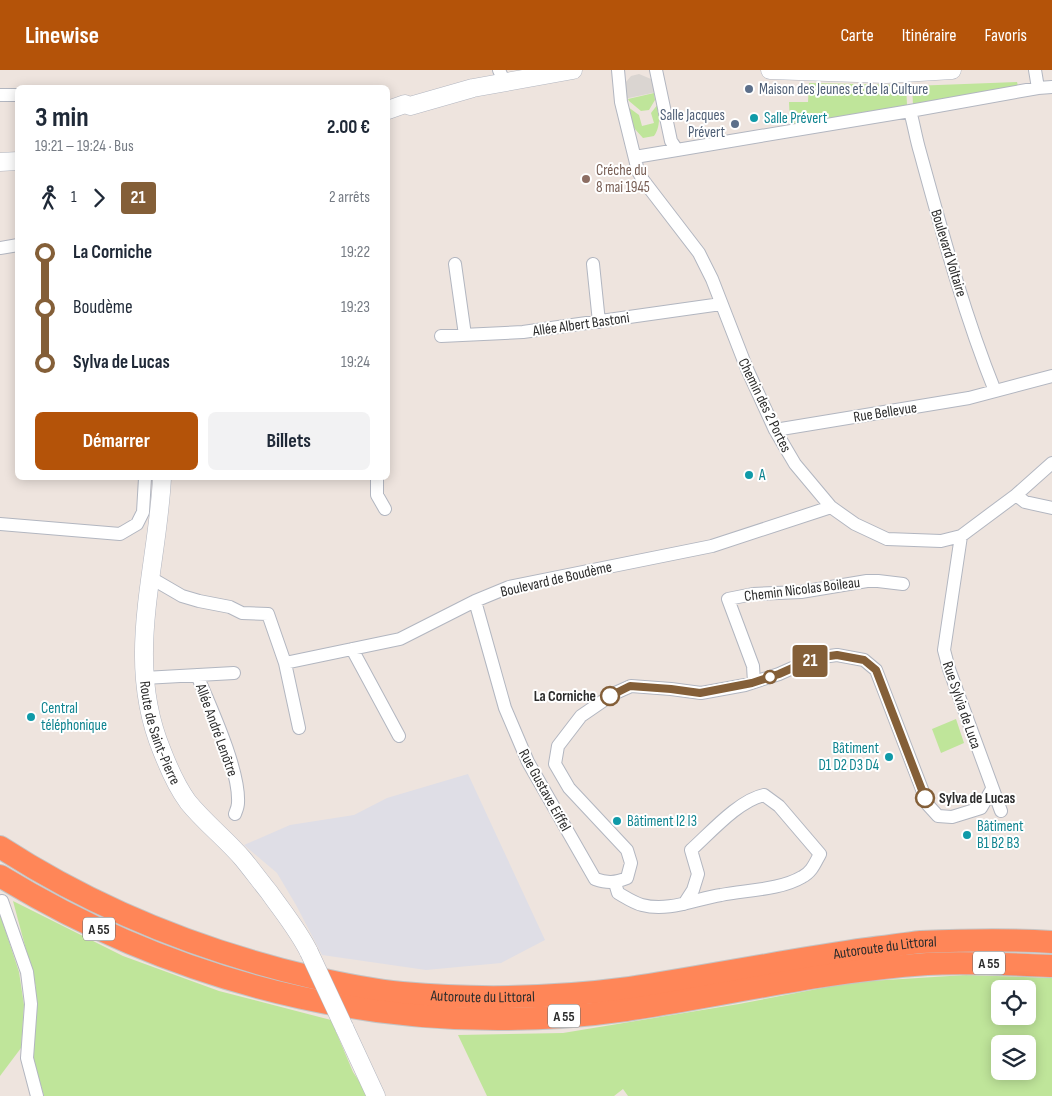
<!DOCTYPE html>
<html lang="fr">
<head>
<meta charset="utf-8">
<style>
  body { margin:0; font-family:"Sofia Sans Condensed",sans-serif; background:#f2f2f3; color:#1f2937; height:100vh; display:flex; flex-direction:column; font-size:19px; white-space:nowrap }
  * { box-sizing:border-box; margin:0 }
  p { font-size:16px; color:#747a83 }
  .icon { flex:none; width:28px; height:28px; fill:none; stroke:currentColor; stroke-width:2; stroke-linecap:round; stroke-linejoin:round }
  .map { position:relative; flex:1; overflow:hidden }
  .drawer { position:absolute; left:15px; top:15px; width:375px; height:395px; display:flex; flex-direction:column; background:#fff; border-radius:8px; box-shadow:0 2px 12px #0003 }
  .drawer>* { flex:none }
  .badge { padding:0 10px; border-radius:4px; font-size:18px; line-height:32px }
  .controls { position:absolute; left:991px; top:910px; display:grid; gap:10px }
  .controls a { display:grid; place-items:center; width:45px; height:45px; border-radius:8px; background:#fff; box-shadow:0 2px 12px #0003; font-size:25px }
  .map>.badge { position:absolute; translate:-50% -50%; box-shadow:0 0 0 2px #fff }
  .legs { display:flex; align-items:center; gap:8px; height:55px; padding:0 20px; font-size:16px }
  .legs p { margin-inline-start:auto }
  .headline { display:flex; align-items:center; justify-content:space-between; height:85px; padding:0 20px }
  h1 { font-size:28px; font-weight:700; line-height:38px }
  .button { display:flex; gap:10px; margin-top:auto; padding:10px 20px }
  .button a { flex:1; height:58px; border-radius:8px; background:#b45309; color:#fff; font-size:20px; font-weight:700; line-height:58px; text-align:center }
  .button a+a { background:#f2f2f3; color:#1f2937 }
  ul { padding:0 20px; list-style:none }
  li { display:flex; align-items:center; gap:18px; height:55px; font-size:19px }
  li i { display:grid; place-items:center; width:8px; height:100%; margin:0 6px; background:currentColor }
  li i::after { content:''; width:12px; height:12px; margin:-6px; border:4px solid; border-radius:50%; background:#fff }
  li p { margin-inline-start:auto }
  li:first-child i { background:linear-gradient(#0000 50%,currentColor 0) }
  li:last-child i { background:linear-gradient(currentColor 50%,#0000 0) }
  header { display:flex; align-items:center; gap:30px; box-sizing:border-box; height:70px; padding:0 25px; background:#b45309; color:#fff }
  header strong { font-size:24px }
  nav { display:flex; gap:28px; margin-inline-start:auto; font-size:18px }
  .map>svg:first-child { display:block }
</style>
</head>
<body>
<header>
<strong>Linewise</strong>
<nav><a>Carte</a><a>Itinéraire</a><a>Favoris</a></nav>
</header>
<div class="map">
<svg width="1052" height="1026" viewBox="0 0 1052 1026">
  <rect width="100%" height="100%" fill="#eee4de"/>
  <path fill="#dfdee6" d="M468,704l77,166 -44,23 -75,7 -104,-15 -26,-50 -19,-32 -33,-28 46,-20 64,-10 33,-17z"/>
  <path fill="#bfe59a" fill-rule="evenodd" d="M1017,12l1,4 -105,19 -1,-19z
    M809,13l97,2 1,20 -117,20 -1,-23h19z
    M654,23l1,7 -6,10 -8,1 -12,-10 -1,-2z
    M658,34c1,11 3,22 -4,32l-11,2 -9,-10 -6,-21 11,8 3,11 12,-3 -3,-10z
    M956,649l8,24 -23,10 -9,-24z
    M13,831l110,55 96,35 112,29 22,52 16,24h-325l-11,-38 3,-71z
    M0,844l19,58 5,33 -3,43 -21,28z
    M966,905l86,3v118h-424l-5,-7 -9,7h-127l-29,-61 105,-2 176,-29 115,-22zM1000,919h28v27h-28zM1000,974h28v27h-28z"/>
  <path fill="#dad5d1" d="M639,4l12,5 6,13 -33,7v-10l2,-7 5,-6z"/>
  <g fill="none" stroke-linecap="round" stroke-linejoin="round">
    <defs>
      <path id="street" d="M499,0l5,11
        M618,0l3,32 17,69 5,9 56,73 13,26 35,90 28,61 20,34 36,43 24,17 32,15 54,2 20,-5 55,-41 36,-32
        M656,0l15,71 6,9 233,-39 128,-23 14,-1
        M1035,0l3,18
        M0,25h18
        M910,41c4,14 6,28 10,41 22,80 44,162 75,239
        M635,87l42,-7
        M0,178l18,-3
        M455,194l10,71
        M593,194l6,58
        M441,266l82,-4 198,-28
        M775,360l194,-32 83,-22
        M377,408v17l8,14
        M1016,425l9,7 27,6
        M0,454l120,10 17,-10 6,-12 2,-34
        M961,466l-17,114 5,19 52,142
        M151,508l31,18 17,5 31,6 12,6 26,1 17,49 14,65
        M475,531l30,107 23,54 67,117c12,4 20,4 32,-1l4,-15 -4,-13 -58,-62 -14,-24 3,-18 23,-30 32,-22 18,-8 40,3 30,4 44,-8 34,-11 36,-16 22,-3 27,5 12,10 52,135 10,11 14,1 29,-9 11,-19
        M352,579l47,87
        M285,593l115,-24 75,-38 34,-14 203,-41 119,-39
        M197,605c13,31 43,95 41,128 0,4 -2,8 -3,11
        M144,608l90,-5
        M754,612l-1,-16 -25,-67 25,-5 48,-2 66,-11h11l25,3
        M615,813l3,10c7,4 16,10 24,12 27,7 53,-6 79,-10 25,-5 59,-5 81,-18 10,-5 13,-14 18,-23l-41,-48 -15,-11c-25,5 -54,38 -73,55l7,24 -5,16 -9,14
        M2,831l25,71 4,32 -4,54 10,38"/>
      <g id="secondary">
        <path d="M770,0l116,4 66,-4"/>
        <path d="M388,40l17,-6 5,2 63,-18 100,-18"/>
        <path d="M0,92l18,-1"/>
        <path id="s1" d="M162,408c-5,94 -38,182 0,273 7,18 15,36 26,51 17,21 38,37 55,57 9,11 17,22 26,33 14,20 29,38 40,60"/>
        <path d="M344,957l32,69"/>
      </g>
      <g id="highway">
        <path id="s2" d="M0,777c94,61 201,104 311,130 30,7 60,13 91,16 76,7 153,5 228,-5 79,-12 158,-28 237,-39 18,-2 36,-5 54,-7 43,-2 88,-3 131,0"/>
        <path d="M0,806c189,115 406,165 626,134 100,-15 199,-39 301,-46 42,-2 83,0 125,2"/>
      </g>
    </defs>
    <use href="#street" stroke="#b2b6c0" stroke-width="14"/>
    <use href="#secondary" stroke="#b2b6c0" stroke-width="19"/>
    <use href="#highway" stroke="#c4c4c4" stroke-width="24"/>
    <use href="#street" stroke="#fff" stroke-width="12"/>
    <use href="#secondary" stroke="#fff" stroke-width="18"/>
    <use href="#highway" stroke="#ff8658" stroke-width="22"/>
    <defs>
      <path id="secondary-bridge" d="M309,882l35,75"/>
    </defs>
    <use href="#secondary-bridge" stroke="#b2b6c0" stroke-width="19" stroke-linecap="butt"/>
    <use href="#secondary-bridge" stroke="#fff" stroke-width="18"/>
  </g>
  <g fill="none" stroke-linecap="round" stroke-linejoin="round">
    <defs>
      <path id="line-1" d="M610,626l20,-10 41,3 29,4 52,-10 27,-9 36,-16 22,-3 27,5 12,10 49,128"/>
    </defs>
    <use href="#line-1" stroke="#fff" stroke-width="11"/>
    <use href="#line-1" stroke="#845f38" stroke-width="8"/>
  </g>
  <g fill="#5c6f8a" stroke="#fff" stroke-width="2">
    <circle cx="749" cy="19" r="5"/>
    <circle cx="735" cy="54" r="5"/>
  </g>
  <g fill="#0f9aa8" stroke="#fff" stroke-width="2">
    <circle cx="754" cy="48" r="5"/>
    <circle cx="749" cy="405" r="5"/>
    <circle cx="31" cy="647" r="5"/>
    <circle cx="889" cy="687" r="5"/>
    <circle cx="617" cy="751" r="5"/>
    <circle cx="967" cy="765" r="5"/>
  </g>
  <circle fill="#8d6e63" stroke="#fff" stroke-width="2" cx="586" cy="109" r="5"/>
  <g fill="#fff" stroke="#845f38" stroke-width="2.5">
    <circle cx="770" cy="607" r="6"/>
    <circle cx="610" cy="626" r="9"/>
    <circle cx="925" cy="728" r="9"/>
  </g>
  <g text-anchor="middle" stroke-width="4" stroke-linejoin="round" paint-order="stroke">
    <g fill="#fff" stroke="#6b6b6b" stroke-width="1">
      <rect x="83" y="847.5" width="32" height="23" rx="4"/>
      <rect x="973" y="881.5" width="32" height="23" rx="4"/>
      <rect x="548" y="934.5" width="32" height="23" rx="4"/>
    </g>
    <g font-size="14" font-weight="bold" fill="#2c2c2c">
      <text x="99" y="864">A 55</text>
      <text x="989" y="898">A 55</text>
      <text x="564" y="951">A 55</text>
    </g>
    <g font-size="15" fill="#4e5e75" stroke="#fff" text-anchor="start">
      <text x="759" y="24">Maison des Jeunes et de la Culture</text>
      <text x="725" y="50" text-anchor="end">Salle Jacques<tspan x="725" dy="17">Prévert</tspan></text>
    </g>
    <g font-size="15" fill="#0d838f" stroke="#fff" text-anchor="start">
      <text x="764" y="53">Salle Prévert</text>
      <text x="759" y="410">A</text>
      <text x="41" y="643">Central<tspan x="41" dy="17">téléphonique</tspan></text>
      <text x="879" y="683" text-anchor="end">Bâtiment<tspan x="879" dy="17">D1 D2 D3 D4</tspan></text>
      <text x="627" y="756">Bâtiment I2 I3</text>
      <text x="977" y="761">Bâtiment<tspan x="977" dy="17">B1 B2 B3</tspan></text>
    </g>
    <g font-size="15" fill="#785e54" stroke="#fff" text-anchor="start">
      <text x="596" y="105">Créche du<tspan x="596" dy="17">8 mai 1945</tspan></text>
    </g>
    <g font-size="15" fill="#2c2c2c" stroke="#fff">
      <text transform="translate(949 183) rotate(73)" y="5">Boulevard Voltaire</text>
      <text transform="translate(581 254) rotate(-8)" y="5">Allée Albert Bastoni</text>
      <text transform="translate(765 335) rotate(64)" y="5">Chemin des 2 Portes</text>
      <text transform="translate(885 342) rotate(-9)" y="5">Rue Bellevue</text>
      <text transform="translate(556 509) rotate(-13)" y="5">Boulevard de Boudème</text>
      <text transform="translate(802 519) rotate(-7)" y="5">Chemin Nicolas Boileau</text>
      <text transform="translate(962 635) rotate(71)" y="5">Rue Sylvia de Luca</text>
      <text transform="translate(217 660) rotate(70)" y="5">Allée André Lenôtre</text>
      <text dy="5" stroke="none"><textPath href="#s1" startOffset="258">Route de Saint-Pierre</textPath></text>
      <text transform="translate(545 720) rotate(61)" y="5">Rue Gustave Eiffel</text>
      <text dy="5" stroke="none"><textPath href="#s2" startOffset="918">Autoroute du Littoral</textPath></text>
      <text dy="5" stroke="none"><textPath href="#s2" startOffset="512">Autoroute du Littoral</textPath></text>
    </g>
    <g font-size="15" font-weight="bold" fill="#2c2c2c" stroke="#fff" text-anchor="end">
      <text x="596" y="631">La Corniche</text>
      <text x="939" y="733" text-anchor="start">Sylva de Lucas</text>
    </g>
  </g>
</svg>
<div class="controls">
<a><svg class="icon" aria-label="locate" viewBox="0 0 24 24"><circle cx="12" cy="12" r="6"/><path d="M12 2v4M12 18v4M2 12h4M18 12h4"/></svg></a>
<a><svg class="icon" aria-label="layers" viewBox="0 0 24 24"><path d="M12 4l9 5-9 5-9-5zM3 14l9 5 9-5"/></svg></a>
</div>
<b class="badge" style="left:810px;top:591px;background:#845f38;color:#fff">21</b>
<section class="drawer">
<div class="headline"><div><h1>3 min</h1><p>19:21 – 19:24 · Bus</p></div><b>2.00 €</b></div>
<div class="legs"><svg class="icon" aria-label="walk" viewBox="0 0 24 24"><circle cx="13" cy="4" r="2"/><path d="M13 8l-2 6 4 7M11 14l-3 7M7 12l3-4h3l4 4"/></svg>1<svg class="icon" aria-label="forward" viewBox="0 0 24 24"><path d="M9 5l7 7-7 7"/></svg><b class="badge" style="background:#845f38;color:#fff">21</b><p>2 arrêts</p></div>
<ul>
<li><i style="color:#845f38"></i><b>La Corniche</b><p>19:22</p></li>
<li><i style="color:#845f38"></i><span>Boudème</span><p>19:23</p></li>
<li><i style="color:#845f38"></i><b>Sylva de Lucas</b><p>19:24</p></li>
</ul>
<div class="button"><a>Démarrer</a><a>Billets</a></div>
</section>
</div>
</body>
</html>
